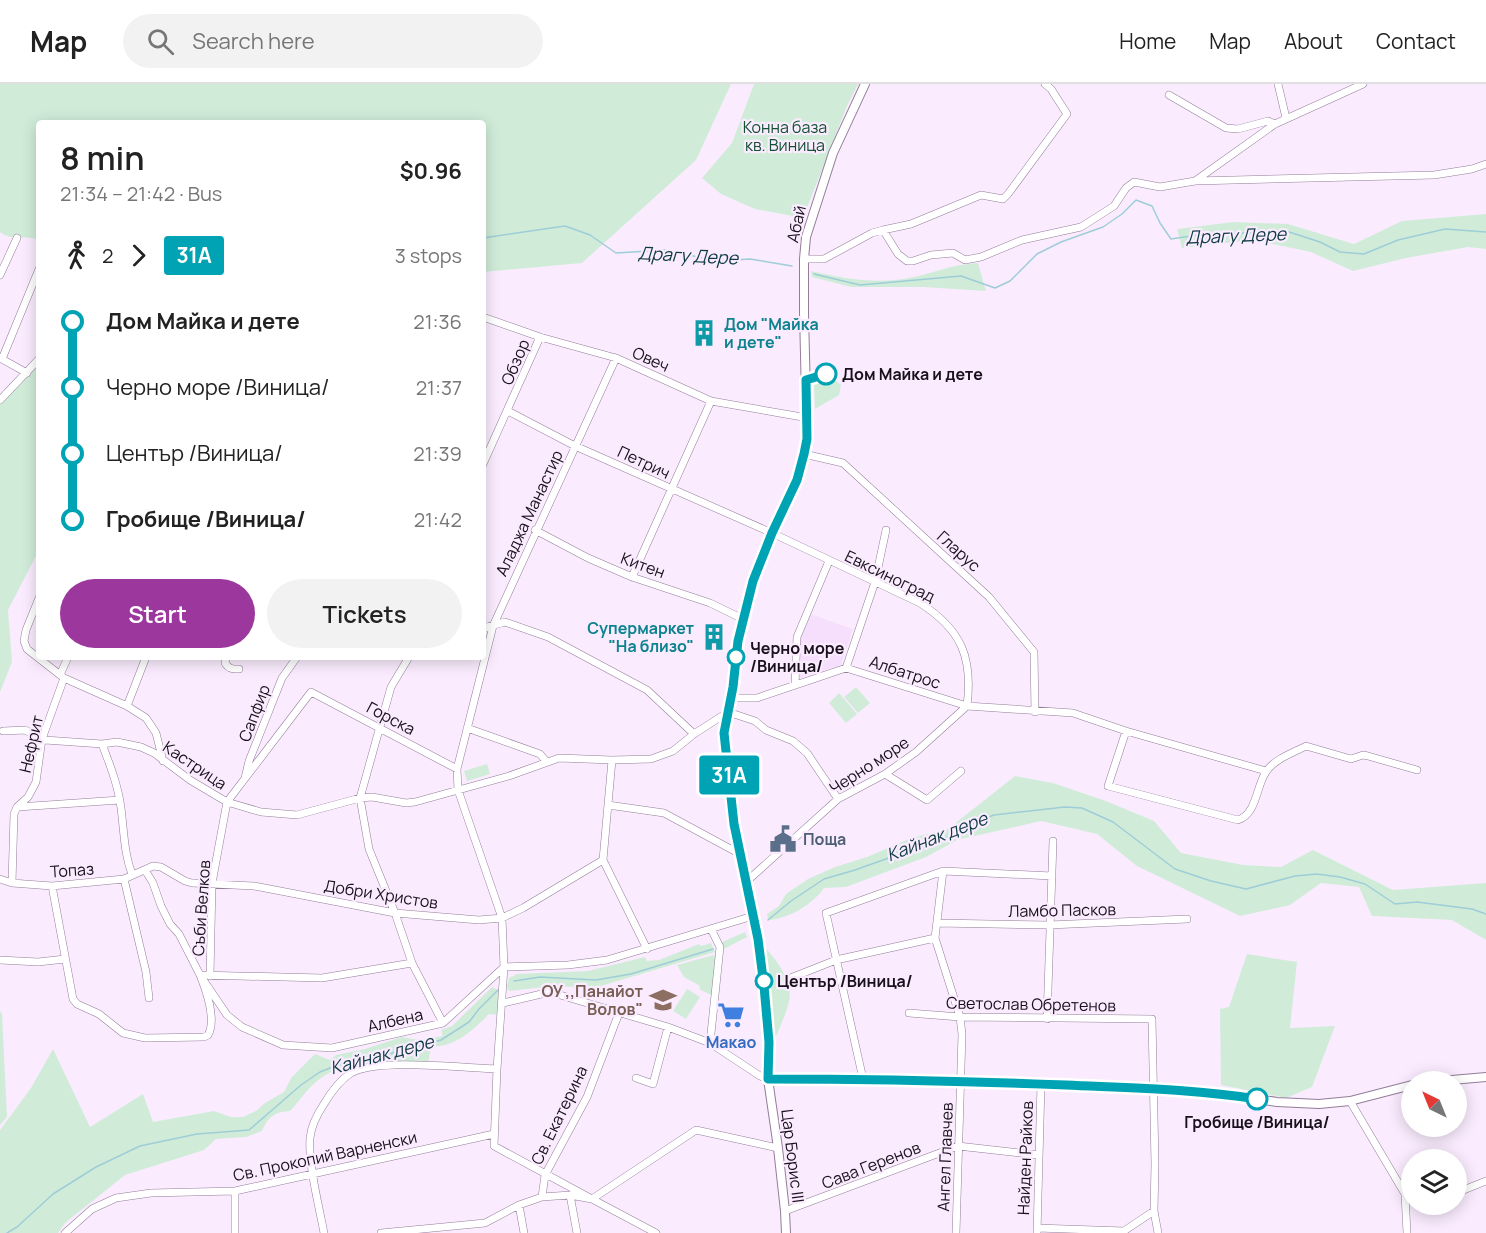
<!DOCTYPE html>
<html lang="en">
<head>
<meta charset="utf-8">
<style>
  body { margin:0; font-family:Manrope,sans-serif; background:#f2f2f2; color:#222; height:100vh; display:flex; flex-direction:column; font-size:22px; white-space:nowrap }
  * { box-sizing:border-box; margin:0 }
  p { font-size:20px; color:#767676 }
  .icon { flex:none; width:33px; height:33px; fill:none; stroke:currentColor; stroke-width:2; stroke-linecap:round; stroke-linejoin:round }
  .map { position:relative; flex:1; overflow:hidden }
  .details { position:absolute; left:36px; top:36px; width:450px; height:540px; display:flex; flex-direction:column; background:#fff; border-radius:6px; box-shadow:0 3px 15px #0003 }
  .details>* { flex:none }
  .badge { padding:0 12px; border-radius:4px; font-size:21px; line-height:39px }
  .needle { width:39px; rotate:317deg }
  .tools { position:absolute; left:1401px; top:987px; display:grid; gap:12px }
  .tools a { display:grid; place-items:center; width:66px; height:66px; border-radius:50%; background:#fff; box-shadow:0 3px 15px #0003; font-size:30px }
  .map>.badge { position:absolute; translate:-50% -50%; box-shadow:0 0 0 3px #fff }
  .legs { display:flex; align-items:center; gap:9px; height:66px; padding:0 24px; font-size:20px }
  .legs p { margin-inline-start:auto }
  .summary { display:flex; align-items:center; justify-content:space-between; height:102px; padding:0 24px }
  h1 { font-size:33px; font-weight:600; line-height:45px }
  .cta { display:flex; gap:12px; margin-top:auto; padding:12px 24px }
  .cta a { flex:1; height:69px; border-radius:36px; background:#9c389d; color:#fff; font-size:24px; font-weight:600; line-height:69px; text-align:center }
  .cta a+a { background:#f2f2f2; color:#222 }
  ul { padding:0 24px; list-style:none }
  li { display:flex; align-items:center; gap:21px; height:66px; font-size:22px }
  li i { display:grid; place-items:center; width:9px; height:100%; margin:0 8px; background:currentColor }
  li i::after { content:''; width:15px; height:15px; margin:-8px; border:4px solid; border-radius:50%; background:#fff }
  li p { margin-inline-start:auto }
  li:first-child i { background:linear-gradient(#0000 50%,currentColor 0) }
  li:last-child i { background:linear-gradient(currentColor 50%,#0000 0) }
  header { display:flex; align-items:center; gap:36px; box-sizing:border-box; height:84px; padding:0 30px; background:#fff; border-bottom:2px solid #e0e0e0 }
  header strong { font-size:28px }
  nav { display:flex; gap:33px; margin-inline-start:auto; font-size:21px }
  .search { width:420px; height:54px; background:#f2f2f2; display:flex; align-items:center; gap:15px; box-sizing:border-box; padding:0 21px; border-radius:33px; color:#767676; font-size:22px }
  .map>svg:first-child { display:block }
</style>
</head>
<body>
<header>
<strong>Map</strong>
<div class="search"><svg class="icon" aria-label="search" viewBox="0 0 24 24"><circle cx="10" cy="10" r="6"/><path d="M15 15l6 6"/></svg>Search here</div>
<nav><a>Home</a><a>Map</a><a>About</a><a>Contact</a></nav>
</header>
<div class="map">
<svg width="1486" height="1149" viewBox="0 0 1486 1149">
  <rect width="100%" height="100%" fill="#faecfe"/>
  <path fill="#f6dffd" d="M810,530l43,15 -12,36 -42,13 1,-39z"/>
  <path fill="#d0ecd9" d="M0,0h731l-35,76 -114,103 -99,9v-149h-444v117c-13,-6 -27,2 -39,-8z
    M754,0h104l-11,22 -44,112 -48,-9 -34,-15 -19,-16 30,-35z
    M1486,130v35l-18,-2 -62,11 -53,13 -42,-19 -58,-12 -71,8 -5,-19 56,-7 55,2 66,20 48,-23z
    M978,179l8,28 -63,-4h-72l-39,-10 -1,-6c37,8 65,14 103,6 23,-5 39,-13 64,-14z
    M39,275v191l-31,60 4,52 -12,30v-292z
    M832,294l9,7 -2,10 -24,14 -1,-26z
    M856,603l14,16 -12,10 -14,-16z
    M839,609l18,21 -11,9 -17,-20z
    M487,680l3,10 -23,7 -3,-10z
    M1015,692l38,7 53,18 48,20 27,32 62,12 38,2 32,-17 80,40 93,-7v57l-34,-20 -80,-4 -13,-29 -38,-4 -31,22 -50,11 -103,-50 -40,-32 -56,-13 -84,19 -31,17 -80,30 -22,1c-11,16 -35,31 -56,32l-1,-6 12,-8 7,-12 22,-15 27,-12 32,-10 44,-19 37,-9z
    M745,848l2,5 -23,12 -2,-7z
    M758,855c46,52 35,55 11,114z
    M711,859l4,9 -121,36 -40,-2 -45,5 -2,-4 2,-9 8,-4 71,-3 57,-14 2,4 12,-1 40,-16 2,2z
    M1247,870l50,8 -7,66 45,-2 -23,61 -26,11 -65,-13 -1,-76 9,-2z
    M714,871l3,3 -4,38 -14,-7 1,-3 -16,-9 -7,-12z
    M492,903l6,3 3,9 -1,16 -11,-1c-18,18 -32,32 -58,33l-3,17 -44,-1 -1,-5c-22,3 -50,9 -67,24 -10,8 -17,20 -26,29 -15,1 -22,6 -28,20l-16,6 -30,2 -12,11 -79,25 -60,48 -7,10h-58v-103l31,-42 22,-39 37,78 53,-33 10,28 61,-11 17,6h12l13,-6 9,-8 19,-11 7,-14 24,-24 15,6 6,-5 29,-6 37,-12 16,3 25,-4 -2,-6 11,-4z
    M687,905l13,8 -14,22 -13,-8z
    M0,927l2,3 5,103 -7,8z"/>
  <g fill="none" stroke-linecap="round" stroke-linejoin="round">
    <path stroke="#9ecdd8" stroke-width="1.5" d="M483,154l82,-12 25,9 26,18 49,-3 52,11 33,-2 42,7
      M814,190l46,11 101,-9 34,12 15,-7 27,-27 24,-12 42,-15 19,-13 14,-14 16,6 8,17 11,16 27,-4 88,-4 34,11 20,10 24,2 34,-14 47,-11 41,3
      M768,836l23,-19 33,-22 31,-9 98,-35 5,-6 36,-14 71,-8 17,1 31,14 62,47 36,12 35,8 49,-13 22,-2 23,3 25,7 30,20 22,-2 55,7 14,5
      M514,897l26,-4 56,3 35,-6 82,-25
      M7,1149l10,-6 36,-33 43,-27 44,-21 57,-12 52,-4 52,-45 19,-13 27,-11 45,-8 49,-13 28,-18 10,-13 19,-19"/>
    <defs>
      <path id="minor" d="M1278,0l8,34
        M1169,11l57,33 12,1 30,-8 7,3
        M1195,97l80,-57 88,-40
        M883,146l28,-6 70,-29 22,4 5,-5 59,-80 -16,-25 -6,-5
        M804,175h20l48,-26 11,-3 15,24 9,7h6l18,-6 22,-2 12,7 16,-3 41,-17 59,-13 33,-21 12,-18 8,-6 26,5 35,-6 239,-6 38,-6 14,-5
        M0,191l17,-37
        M483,233l57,20 76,21 95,43 97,17
        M0,274l27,15
        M2,275l37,-90
        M0,316l39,-41
        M508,327l67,35 197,87 148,70c42,27 53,55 47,103
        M804,370l39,9 146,134 45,55 1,60
        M483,380l57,-127
        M535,446l53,28 44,19 78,26 33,16
        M632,493l79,-176
        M39,514l-13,32 -2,11 3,8 37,29 63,28 19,12 10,15 7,28
        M483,544l22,-6 43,15 99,53 47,44
        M226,573l-1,6c4,6 7,6 14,6
        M409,573l-18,30 -31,111 9,51 26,64 17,50 31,60
        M846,584l29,-86 11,-52
        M60,591l8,-18
        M795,600l2,-47 32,-76
        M731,614h26l89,-30 121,38 106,7 53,18
        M127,622l19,-49
        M467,644l73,26 6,7
        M3,647l22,-1 20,10 57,4 15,-2 24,5 13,6 36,27 37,22 34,10 36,3 63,-17 12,-1 34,6 9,-1 94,-26 50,-18 53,2 39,-1 22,-8 21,-17 34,-22 27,9 11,9 27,11 14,12 31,46
        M102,660c8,21 16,41 19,64 3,23 3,45 11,66
        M612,676l-9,100 44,89
        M1266,687l-140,-40 -18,55 130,34c19,-6 18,-34 28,-48 8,-13 27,-19 40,-26l45,13 12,-4 5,1 49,14
        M885,690l42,26 34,-29
        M245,694l4,-17 33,-83 15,-21
        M608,721l56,8 76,41
        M18,723l102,-7
        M145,786l8,13 8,23 9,18 9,10 21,41 27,40 15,12 41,18 49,3 111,-25 61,-56 64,-2 39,-5 146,-44
        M943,787l-8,67 25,79 2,17 -6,199
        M0,795l12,4 40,3 72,-7 29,-13 8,1 24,14 7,2 62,3 141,27 84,7 23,-2 21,-10 80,-48
        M124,795l22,93 3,26
        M746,798l92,-83 47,-25 31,-22 51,-46
        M12,799l2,-69 3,-7 11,-10 8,-15 6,-43 22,-61
        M52,802l21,113 4,5 22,10 24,19 22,5 59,-1 4,-2c9,-16 -2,-45 -8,-60l122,3 90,-15
        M937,839l112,2 138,-6
        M0,876l38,2 27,-3
        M210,892l2,-93 15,-81 84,-110 146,77
        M788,895l48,-19 99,-22
        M503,919l47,-11 118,35 42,16 50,33 8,3
        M909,929l51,4 192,2 3,145 -1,47 4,22
        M1047,935l6,-178
        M710,959l10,-96 -9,-18
        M636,994l17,6 15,-57
        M863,995l-37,-166 117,-42 109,5
        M1350,1017l55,93 2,39
        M235,1107v42
        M1456,1109l30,-12
        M570,1111l7,38
        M542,1113l3,-22 42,-78 32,-84
        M592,1115l-98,-53 3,-77 7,-102 -2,-49 -44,-128 -1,-21 36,-143 123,-268
        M592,1115l104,-69 82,18
        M519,1121l5,28
        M785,1127l173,-65 80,9
        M1037,1144l87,3 30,-20
        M65,1149l27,-24 24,-11 35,-5 84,-2 259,-57
        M324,1149c-5,-27 -16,-69 -14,-95 1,-11 8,-25 14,-34 7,-12 15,-23 27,-31 27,-15 112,-5 146,-4
        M381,1149l104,-10 34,-18 23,-8 28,-2 22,4 64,34
        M1037,1149l4,-149"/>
      <path id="tertiary" d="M768,995h95l291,10 64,4 59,9 42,2 31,-3 62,-16
        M1429,998l57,-5
        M786,1149l-1,-22 -7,-63 -10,-69 1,-36 -5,-57 -6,-47 -24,-115 -9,-91 13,-92 15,-60 19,-48 25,-53 10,-41 -3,-126v-54l2,-22 27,-84 32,-69"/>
    </defs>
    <use href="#minor" stroke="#937d99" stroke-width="8"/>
    <use href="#tertiary" stroke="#937d99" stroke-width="10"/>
    <use href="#minor" stroke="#fff" stroke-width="7"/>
    <use href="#tertiary" stroke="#fff" stroke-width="8"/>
  </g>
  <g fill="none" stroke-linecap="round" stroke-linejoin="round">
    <defs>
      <path id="line-1" d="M826,290l-20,6 1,59 -3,15 -7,26 -25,53 -19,48 -15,60 -5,46 -9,46 10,91 24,115 6,47 5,56 -1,37c99,0 198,2 298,6 64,3 128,4 191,14"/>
    </defs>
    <use href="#line-1" stroke="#fff" stroke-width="14"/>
    <use href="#line-1" stroke="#00a3b4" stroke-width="9"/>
  </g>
  <defs>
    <symbol id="building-bare" viewBox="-9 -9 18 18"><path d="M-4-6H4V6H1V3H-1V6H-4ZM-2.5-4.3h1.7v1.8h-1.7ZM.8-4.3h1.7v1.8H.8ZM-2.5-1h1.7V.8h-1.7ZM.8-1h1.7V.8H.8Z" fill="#0f9aa8" stroke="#faecfe" stroke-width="2.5" paint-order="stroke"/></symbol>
    <symbol id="civic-bare" viewBox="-9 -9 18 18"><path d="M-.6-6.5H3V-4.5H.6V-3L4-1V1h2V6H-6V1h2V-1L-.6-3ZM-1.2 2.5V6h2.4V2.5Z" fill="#5c6f8a" stroke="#faecfe" stroke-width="2.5" paint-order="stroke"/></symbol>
    <symbol id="school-bare" viewBox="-9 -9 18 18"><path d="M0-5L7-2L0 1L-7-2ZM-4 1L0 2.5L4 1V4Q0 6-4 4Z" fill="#8d6e63" stroke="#faecfe" stroke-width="2.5" paint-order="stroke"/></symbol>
    <symbol id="supermarket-bare" viewBox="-9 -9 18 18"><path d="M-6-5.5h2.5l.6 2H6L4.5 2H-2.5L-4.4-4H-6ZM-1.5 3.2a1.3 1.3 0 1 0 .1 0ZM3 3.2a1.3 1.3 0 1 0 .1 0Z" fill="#3f7fe0" stroke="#faecfe" stroke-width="2.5" paint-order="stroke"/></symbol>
  </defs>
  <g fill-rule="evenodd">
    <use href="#building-bare" x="685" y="230" width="38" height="38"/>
    <use href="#building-bare" x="695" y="534" width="38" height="38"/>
    <use href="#civic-bare" x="764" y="736" width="38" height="38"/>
    <use href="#school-bare" x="644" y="897" width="38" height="38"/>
    <use href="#supermarket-bare" x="712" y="912" width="38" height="38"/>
  </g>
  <g fill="#fff" stroke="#00a3b4" stroke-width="3">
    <circle cx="826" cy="290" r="10"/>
    <circle cx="736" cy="573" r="8"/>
    <circle cx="764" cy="897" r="8"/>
    <circle cx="1257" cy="1015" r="10"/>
  </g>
  <g text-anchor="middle" stroke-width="4.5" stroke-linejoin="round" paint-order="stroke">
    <g font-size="16" fill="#145132" stroke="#faecfe">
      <text x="785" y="49">Конна база<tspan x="785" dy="18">кв. Виница</tspan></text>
    </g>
    <g font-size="16" fill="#18101b" stroke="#faecfe">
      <text transform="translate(796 140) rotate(-77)" y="6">Абай</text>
      <text transform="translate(651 275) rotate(24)" y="6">Овеч</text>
      <text transform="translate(515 278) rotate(-67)" y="6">Обзор</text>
      <text transform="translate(644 378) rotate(25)" y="6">Петрич</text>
      <text transform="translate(529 429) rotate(-65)" y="6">Аладжа Манастир</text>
      <text transform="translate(959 467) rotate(42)" y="6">Гларус</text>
      <text transform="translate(643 481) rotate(20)" y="6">Китен</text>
      <text transform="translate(890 492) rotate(26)" y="6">Евксиноград</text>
      <text transform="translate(905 588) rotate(18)" y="6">Албатрос</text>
      <text transform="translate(254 629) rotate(-69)" y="6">Сапфир</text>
      <text transform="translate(391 634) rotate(28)" y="6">Горска</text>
      <text transform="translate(31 660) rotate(-77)" y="6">Нефрит</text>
      <text transform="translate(195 681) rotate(34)" y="6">Кастрица</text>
      <text transform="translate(869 681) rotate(-33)" y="6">Черно море</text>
      <text transform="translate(72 786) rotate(-4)" y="6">Топаз</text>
      <text transform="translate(381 810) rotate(9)" y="6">Добри Христов</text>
      <text transform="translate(201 824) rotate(-86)" y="6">Съби Велков</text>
      <text transform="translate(1062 826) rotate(-1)" y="6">Ламбо Пасков</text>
      <text transform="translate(1031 920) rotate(1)" y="6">Светослав Обретенов</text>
      <text transform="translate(395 936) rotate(-13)" y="6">Албена</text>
      <text transform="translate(559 1031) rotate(-64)" y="6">Св. Екатерина</text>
      <text transform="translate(325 1072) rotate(-12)" y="6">Св. Прокопий Варненски</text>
      <text transform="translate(793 1072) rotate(83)" y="6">Цар Борис III</text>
      <text transform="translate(945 1073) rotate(-88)" y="6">Ангел Главчев</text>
      <text transform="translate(1025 1074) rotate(-88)" y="6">Найден Райков</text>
      <text transform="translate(871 1081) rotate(-21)" y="6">Сава Геренов</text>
    </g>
    <g font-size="16" font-weight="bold" fill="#0d838f" stroke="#faecfe" text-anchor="start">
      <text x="724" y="246">Дом "Майка<tspan x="724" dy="18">и дете"</tspan></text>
      <text x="694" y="550" text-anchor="end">Супермаркет<tspan x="694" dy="18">"На близо"</tspan></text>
    </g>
    <g font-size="16" font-weight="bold" fill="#18101b" stroke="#faecfe" text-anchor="start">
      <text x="842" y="296">Дом Майка и дете</text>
      <text x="750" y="570">Черно море<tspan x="750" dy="18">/Виница/</tspan></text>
      <text x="777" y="903">Център /Виница/</text>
      <text x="1257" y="1044" text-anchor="middle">Гробище /Виница/</text>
    </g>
    <g font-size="16" font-weight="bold" fill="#4e5e75" stroke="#faecfe" text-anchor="start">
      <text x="803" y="761">Поща</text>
    </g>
    <g font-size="16" font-weight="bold" fill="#785e54" stroke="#faecfe" text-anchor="end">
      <text x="643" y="913">ОУ ,,Панайот<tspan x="643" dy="18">Волов"</tspan></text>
    </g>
    <g font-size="16" font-weight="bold" fill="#366cbe" stroke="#faecfe">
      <text x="731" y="964">Макао</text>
    </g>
    <g font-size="18" font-style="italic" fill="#0e3b43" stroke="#faecfe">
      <text transform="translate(1236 152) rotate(-2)" y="6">Драгу Дере</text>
      <text transform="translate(688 172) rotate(3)" y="6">Драгу Дере</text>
      <text transform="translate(937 753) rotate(-21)" y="6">Кайнак дере</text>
      <text transform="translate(382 971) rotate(-15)" y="6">Кайнак дере</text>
    </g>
  </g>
</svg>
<div class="tools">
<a><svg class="needle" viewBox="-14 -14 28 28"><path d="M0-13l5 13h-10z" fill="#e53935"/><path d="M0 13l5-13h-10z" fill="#767676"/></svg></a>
<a><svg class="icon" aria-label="layers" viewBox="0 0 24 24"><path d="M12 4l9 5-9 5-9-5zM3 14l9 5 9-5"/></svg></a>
</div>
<b class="badge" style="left:729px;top:691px;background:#00a3b4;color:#fff">31А</b>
<section class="details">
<div class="summary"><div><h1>8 min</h1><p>21:34 – 21:42 · Bus</p></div><b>$0.96</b></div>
<div class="legs"><svg class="icon" aria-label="walk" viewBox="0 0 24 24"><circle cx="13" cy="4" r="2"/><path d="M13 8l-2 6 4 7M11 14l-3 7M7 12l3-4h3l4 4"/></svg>2<svg class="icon" aria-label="forward" viewBox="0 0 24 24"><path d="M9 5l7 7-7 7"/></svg><b class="badge" style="background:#00a3b4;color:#fff">31А</b><p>3 stops</p></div>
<ul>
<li><i style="color:#00a3b4"></i><b>Дом Майка и дете</b><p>21:36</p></li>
<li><i style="color:#00a3b4"></i><span>Черно море /Виница/</span><p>21:37</p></li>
<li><i style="color:#00a3b4"></i><span>Център /Виница/</span><p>21:39</p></li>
<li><i style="color:#00a3b4"></i><b>Гробище /Виница/</b><p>21:42</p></li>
</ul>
<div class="cta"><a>Start</a><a>Tickets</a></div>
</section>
</div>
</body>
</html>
